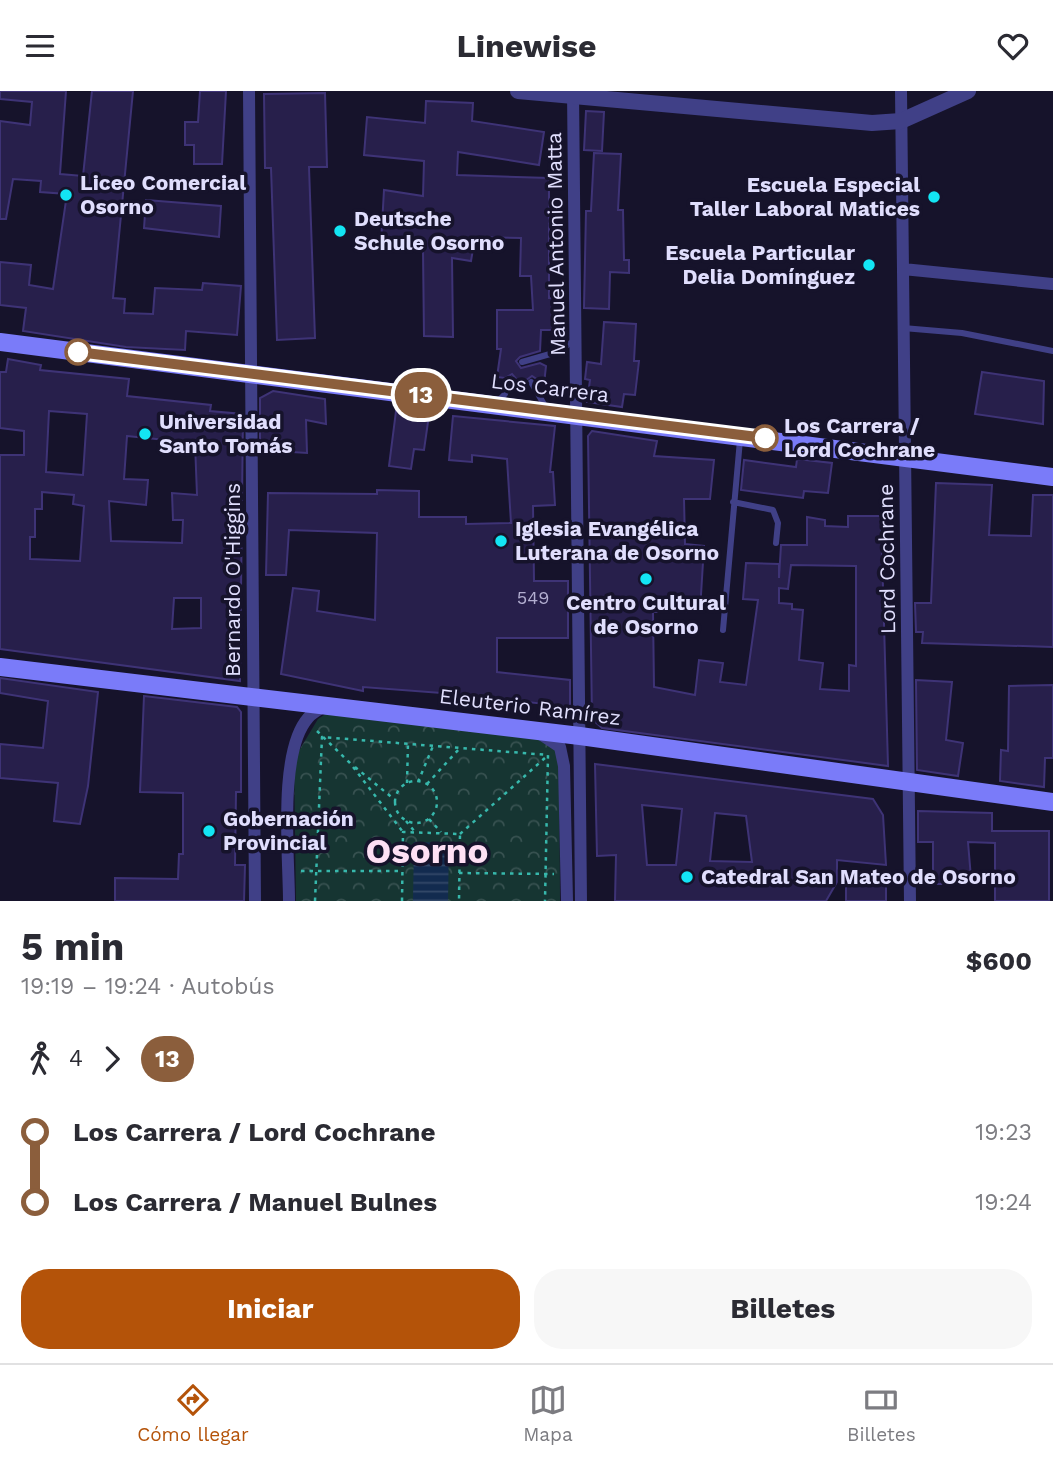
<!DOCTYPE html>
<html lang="es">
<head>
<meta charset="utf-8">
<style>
  body { margin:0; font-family:"Work Sans",sans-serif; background:#f7f7f7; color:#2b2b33; height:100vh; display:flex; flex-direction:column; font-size:26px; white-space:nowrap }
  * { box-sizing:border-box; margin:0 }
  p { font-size:23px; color:#7c7c81 }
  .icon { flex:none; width:38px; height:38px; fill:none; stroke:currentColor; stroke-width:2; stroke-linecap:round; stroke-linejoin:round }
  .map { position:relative; height:810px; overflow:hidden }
  .side { display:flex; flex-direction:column; background:#fff; flex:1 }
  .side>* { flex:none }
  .badge { padding:0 14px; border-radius:23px; font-size:24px; line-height:46px }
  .map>.badge { position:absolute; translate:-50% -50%; box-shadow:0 0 0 4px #fff }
  .legs { display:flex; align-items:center; gap:10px; height:77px; padding:0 21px; font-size:23px }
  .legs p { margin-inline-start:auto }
  .head { display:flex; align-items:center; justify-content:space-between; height:119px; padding:0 21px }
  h1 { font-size:38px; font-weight:700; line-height:52px }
  .cta { display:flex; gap:14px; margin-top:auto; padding:14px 21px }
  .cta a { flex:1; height:80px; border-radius:28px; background:#b45309; color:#fff; font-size:28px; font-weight:700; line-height:80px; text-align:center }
  .cta a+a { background:#f7f7f7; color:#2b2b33 }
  ul { padding:0 21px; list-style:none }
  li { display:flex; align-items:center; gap:24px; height:70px; font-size:26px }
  li i { display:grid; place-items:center; width:10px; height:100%; margin:0 9px; background:currentColor }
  li i::after { content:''; width:18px; height:18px; margin:-9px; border:5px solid; border-radius:50%; background:#fff }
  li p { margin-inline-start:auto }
  li:first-child i { background:linear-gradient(#0000 50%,currentColor 0) }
  li:last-child i { background:linear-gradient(currentColor 50%,#0000 0) }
  header { display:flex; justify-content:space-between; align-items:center; height:91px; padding:0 21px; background:#fff; font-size:32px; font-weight:700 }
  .menu { display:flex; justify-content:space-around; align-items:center; height:98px; border-top:2px solid #e1e1e2; background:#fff; font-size:19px; color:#7c7c81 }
  .menu a { display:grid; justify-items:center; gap:4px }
  .menu .on { color:#b45309 }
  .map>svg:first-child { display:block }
</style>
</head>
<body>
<header><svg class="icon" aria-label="menu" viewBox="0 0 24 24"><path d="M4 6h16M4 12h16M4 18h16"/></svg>Linewise<svg class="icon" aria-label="heart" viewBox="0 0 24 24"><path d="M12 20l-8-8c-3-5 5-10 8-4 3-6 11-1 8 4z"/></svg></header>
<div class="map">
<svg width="1053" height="810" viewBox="0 0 1053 810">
  <defs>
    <pattern id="forest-crowns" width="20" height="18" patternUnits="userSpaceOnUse" patternTransform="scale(1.75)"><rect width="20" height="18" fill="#163532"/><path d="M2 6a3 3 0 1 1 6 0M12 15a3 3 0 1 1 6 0" fill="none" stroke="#385251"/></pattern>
    <pattern id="water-rules" width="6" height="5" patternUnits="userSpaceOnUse" patternTransform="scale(1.75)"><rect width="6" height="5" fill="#122b4f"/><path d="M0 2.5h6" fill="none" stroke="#344969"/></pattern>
  </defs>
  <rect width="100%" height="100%" fill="#16132b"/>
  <path fill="url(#forest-crowns)" d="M327,622l212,22 17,15 3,13 1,138h-264l-2,-142 24,-40z"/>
  <path fill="url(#water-rules)" d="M414,751l35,1 -1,58h-35z"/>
  <path fill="#271f4b" stroke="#3e3376" stroke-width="2" fill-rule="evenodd" d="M0,0h66l-6,83 23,2 9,-85h41l-20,207 12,1 -1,14 29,1 2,-26 47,2 1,-7 38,3 -4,49 -51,-4 -1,19 -59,-3 -103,-16 3,-23 -26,-3v-43l31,3 -2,20 24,4 14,-95 -27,-2 1,-11 -28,-2 -7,40h-6v-98l30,4 2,-23 -32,-3z
    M200,0h26l-4,73h-28v-19h-9v-23h13z
    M325,2l2,74h-18l6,171 -38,2 -6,-172h-6l-1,-74z
    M426,10l47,2 -1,18 72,11 -5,33 -81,-13 -1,23 92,3v120h12v32h-20l-1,21 -20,6 -4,4 5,7 19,-5 6,3 -2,18 -12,-8 -7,5 -8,-1 -5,-6 -7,4 -8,-1 4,-28h-4v-39h36l-2,-34h-11l1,-38 -46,-1 -4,24 -19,-3 1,79 -29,-1 -1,-86 -42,-7 3,-53 39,6 1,-35 -60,-6 3,-38 58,6z
    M586,20l18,1 -2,39 -18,-1z
    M594,62l27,1 -3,56h5l1,50h5v13l-19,-1 -1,37 -25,-1 2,-97h5z
    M146,109l75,6 -2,31 -75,-9z
    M604,231l32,2 -2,37h5l-4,34 -11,-1 -2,13 -35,-5 3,-22 -5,-1 2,-17 14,2z
    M8,268l33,6 -1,5 89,9 -2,17 84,9 -1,6 33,3 -3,267 -240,-32v-194h24v-24l-24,-3v-56h6zM49,320l38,3 -4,61 -37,-3zM127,345l68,7 2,52 -25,-2 1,27h10l-1,23 -71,-2 -2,-40 37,4 2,-25 -24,-1zM42,401l32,3 -1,9 11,2 -4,55 -50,-2v-22h5v-28h7zM174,507h27v30l-29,1z
    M982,281l62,9 -1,43 -68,-10z
    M273,300l52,8 1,25 -20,-4 1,33 -47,-3v-52z
    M396,320l33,4 -5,35 -10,-1 -3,20 -22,-3z
    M453,325l102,10 -5,46h3l2,33 -22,1 1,75h34v57h-71v34l73,8v27l-102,-12 -105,-8v4l-82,-17 12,-86 26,3 -2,20 58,9 2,-87 -88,-3 -3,45h-20l2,-82 109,1v-4l42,1v26h47v7l45,-1 -4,-64 -35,-4v7l-23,-2z
    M592,340l65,10 -3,15 60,4 -4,39h-26l1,45 19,2 -4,65 -47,1 1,75 41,8 4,-35 24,3 -3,19 26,3 12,-85 -15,-1 3,-36 33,1v14l2,-33h26v-28l18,3v6l23,1v-11h33l7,250 -286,-38 -10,-9 -4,-283zM791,474l65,1v100l-7,-1v26l-29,-2 3,-26 -24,-3 4,-50 -11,-1v-5l-13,-1v-15l9,1z
    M797,368l35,4 -4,30 -24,-2 -1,7 -62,-8 3,-30 52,7z
    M936,392l56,2 -3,50 42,1 2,-41h20v152l-131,-4 1,-11h-7l-1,-29h16z
    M0,587l98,14 -10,94 -8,38 -26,-3 4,-38 -58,-5v-34l43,4 5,-47 -48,-8z
    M916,589l36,2 -6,58 17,3 -5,33 -41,-6z
    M1053,594v73h-8l-1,29 -44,-6 1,-31 7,1 1,-65z
    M144,605l93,11 4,5v80h-5l-1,73h10l-1,36h-129v-23l63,1 1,-25h4v-61l-43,-1z
    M595,673l278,35 10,16 3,50 -49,-5v22l-11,19h-211l1,-46 -19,1zM642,714l40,4 -6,56h-29zM715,722l31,3 6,46 -42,-1z
    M918,720l74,2v18h57v70h-54v-58l-27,-1 3,36 -10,1v5h-28v-42h-15z
    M846,792h40v18h-40z"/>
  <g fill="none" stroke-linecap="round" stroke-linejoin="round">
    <path stroke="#37b8ac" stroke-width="2.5" stroke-dasharray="3.5 5" stroke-linecap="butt" d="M317,640l33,32 53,69
      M355,676l40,33
      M395 711a21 21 0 1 1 42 0a21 21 0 1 1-42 0Z
      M418,691l15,-36
      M407,692l1,-40
      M427,693l33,-36
      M429,728l12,13
      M406,730l9,11
      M460,743l86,-77
      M301,780h101
      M459,782l95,1
      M315,810l7,-164 226,18 -3,146
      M402,810l1,-69 57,2 -1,67"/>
    <path stroke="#404087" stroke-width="6" d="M903,237l59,5 91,18
      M522,271l35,-10 18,-12
      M531,291l14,24
      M496,312l9,-9 6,-15
      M733,411l40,8 5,13 -2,20
      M723,539l17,-190"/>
    <path stroke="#404087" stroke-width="12" d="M249,0l6,810
      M573,0l8,810
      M901,0l9,810
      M903,178l149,15
      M539,642l21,14 4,19 3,135
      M289,810c0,-45 -11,-149 19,-183 4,-5 12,-9 18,-13"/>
    <path stroke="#404087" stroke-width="16" d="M518,0l354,32 29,-2 67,-30"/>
    <path stroke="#7a7bf9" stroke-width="18" d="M0,251l1053,135
      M0,576l580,69 473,66"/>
  </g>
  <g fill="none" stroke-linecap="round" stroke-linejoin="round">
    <defs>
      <path id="line-1" d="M78,261l687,86"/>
    </defs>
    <use href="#line-1" stroke="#fff" stroke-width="16"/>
    <use href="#line-1" stroke="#8b5e3c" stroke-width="10"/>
  </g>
  <g fill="#13e5f4" stroke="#16132b" stroke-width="2.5">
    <circle cx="66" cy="104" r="7"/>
    <circle cx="934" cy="106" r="7"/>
    <circle cx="340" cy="140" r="7"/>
    <circle cx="869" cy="174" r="7"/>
    <circle cx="145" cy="343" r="7"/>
    <circle cx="501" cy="450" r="7"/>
    <circle cx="646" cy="488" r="7"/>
    <circle cx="209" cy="740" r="7"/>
    <circle cx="687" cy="786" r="7"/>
  </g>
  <g fill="#fff" stroke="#8b5e3c" stroke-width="3.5">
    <circle cx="78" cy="261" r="12"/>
    <circle cx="765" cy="347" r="12"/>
  </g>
  <g text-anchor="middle" stroke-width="7" stroke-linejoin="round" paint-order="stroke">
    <g font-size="18" fill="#b2aed0">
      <text x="533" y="513">549</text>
    </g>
    <g font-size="21" font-weight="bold" fill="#e0defd" stroke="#16132b" text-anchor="start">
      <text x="80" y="99">Liceo Comercial<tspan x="80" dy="24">Osorno</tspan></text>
      <text x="920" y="101" text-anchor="end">Escuela Especial<tspan x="920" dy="24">Taller Laboral Matices</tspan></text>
      <text x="354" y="135">Deutsche<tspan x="354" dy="24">Schule Osorno</tspan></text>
      <text x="855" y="169" text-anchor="end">Escuela Particular<tspan x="855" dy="24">Delia Domínguez</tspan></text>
      <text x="159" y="338">Universidad<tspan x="159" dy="24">Santo Tomás</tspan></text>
      <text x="515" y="445">Iglesia Evangélica<tspan x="515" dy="24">Luterana de Osorno</tspan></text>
      <text x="646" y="519" text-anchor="middle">Centro Cultural<tspan x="646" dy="24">de Osorno</tspan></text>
      <text x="223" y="735">Gobernación<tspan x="223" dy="24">Provincial</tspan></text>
      <text x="701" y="793">Catedral San Mateo de Osorno</text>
    </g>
    <g font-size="21" fill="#e0defd" stroke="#16132b">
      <text transform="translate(556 153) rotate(-91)" y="7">Manuel Antonio Matta</text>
      <text transform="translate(550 297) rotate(7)" y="7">Los Carrera</text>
      <text transform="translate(887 468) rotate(-91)" y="7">Lord Cochrane</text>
      <text transform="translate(233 489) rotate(-90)" y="7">Bernardo O'Higgins</text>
      <text transform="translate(530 616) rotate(7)" y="7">Eleuterio Ramírez</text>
    </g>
    <g font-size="21" font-weight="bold" fill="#e0defd" stroke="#16132b" text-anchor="start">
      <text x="784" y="342">Los Carrera /<tspan x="784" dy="24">Lord Cochrane</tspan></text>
    </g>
    <g font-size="35" font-weight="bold" fill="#fee0f4" stroke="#16132b">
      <text x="427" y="772">Osorno</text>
    </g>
  </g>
</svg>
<b class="badge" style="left:421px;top:304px;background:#8b5e3c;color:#fff">13</b>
</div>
<section class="side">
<div class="head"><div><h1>5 min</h1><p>19:19 – 19:24 · Autobús</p></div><b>$600</b></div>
<div class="legs"><svg class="icon" aria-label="walk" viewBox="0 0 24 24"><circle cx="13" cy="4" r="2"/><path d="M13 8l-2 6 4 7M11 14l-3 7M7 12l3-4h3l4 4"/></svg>4<svg class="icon" aria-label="forward" viewBox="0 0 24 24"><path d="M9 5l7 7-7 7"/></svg><b class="badge" style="background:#8b5e3c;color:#fff">13</b></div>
<ul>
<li><i style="color:#8b5e3c"></i><b>Los Carrera / Lord Cochrane</b><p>19:23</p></li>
<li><i style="color:#8b5e3c"></i><b>Los Carrera / Manuel Bulnes</b><p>19:24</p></li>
</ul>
<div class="cta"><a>Iniciar</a><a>Billetes</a></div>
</section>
<nav class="menu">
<a class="on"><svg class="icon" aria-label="directions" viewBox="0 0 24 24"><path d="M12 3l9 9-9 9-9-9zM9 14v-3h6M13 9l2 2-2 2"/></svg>Cómo llegar</a>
<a><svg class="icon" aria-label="map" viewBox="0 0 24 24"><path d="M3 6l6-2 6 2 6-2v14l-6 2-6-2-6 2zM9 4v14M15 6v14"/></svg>Mapa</a>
<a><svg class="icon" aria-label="tickets" viewBox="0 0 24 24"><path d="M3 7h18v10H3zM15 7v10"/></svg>Billetes</a>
</nav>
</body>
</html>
